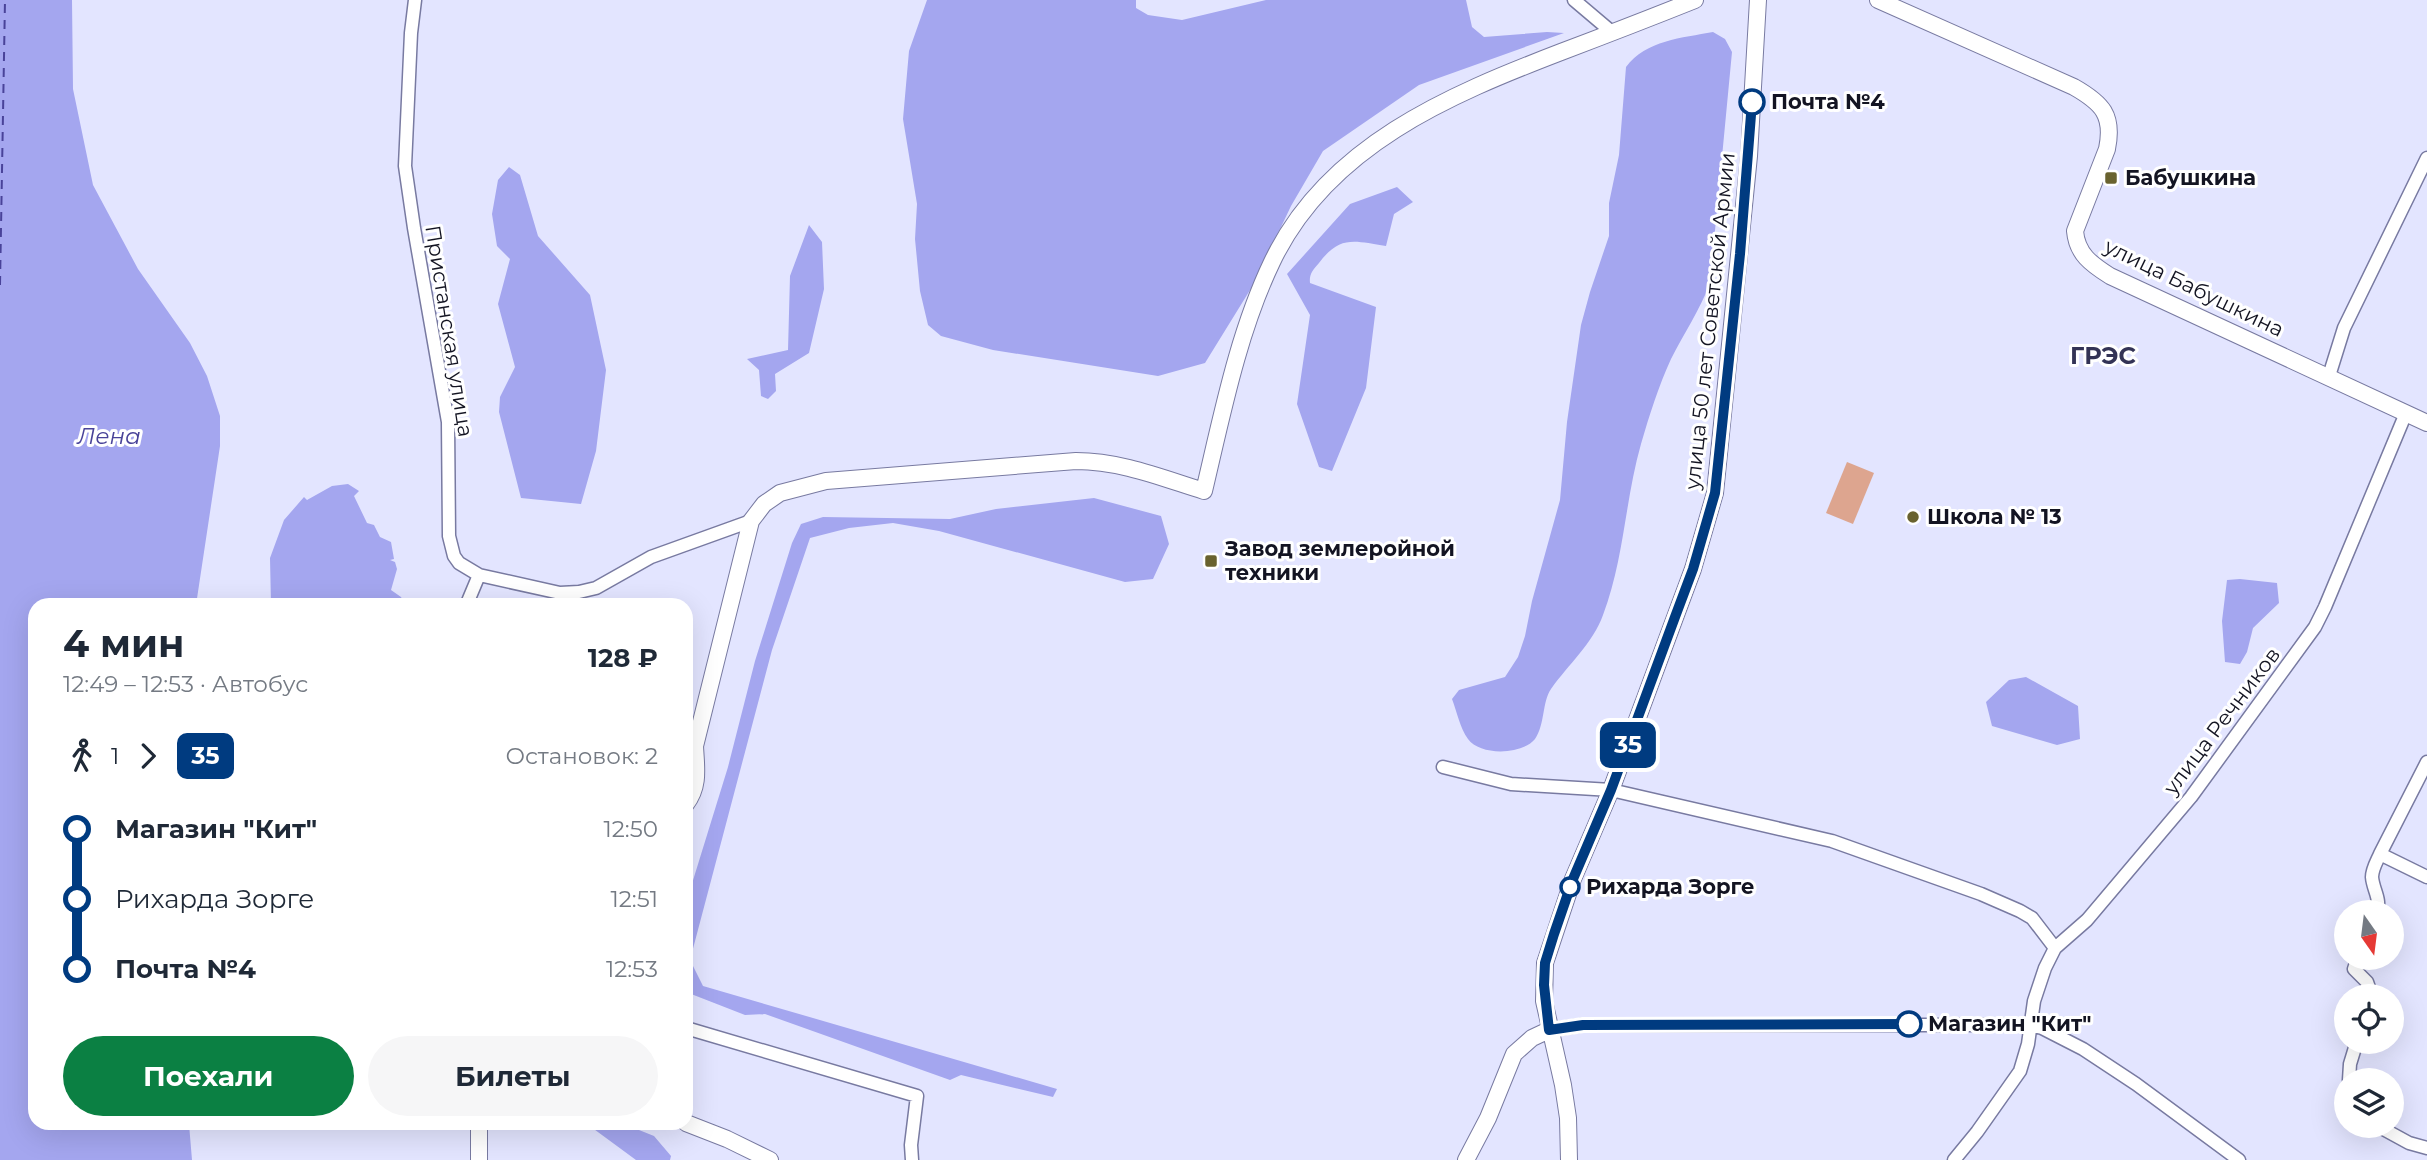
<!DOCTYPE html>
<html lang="ru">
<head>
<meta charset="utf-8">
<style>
  body { margin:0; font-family:Montserrat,sans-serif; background:#f6f6f7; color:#1f2937; height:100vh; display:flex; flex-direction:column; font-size:26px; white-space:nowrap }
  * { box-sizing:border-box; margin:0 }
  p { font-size:23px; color:#747a83 }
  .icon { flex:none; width:38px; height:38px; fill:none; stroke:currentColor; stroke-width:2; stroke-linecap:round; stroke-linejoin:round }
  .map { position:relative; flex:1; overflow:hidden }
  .panel { position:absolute; left:28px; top:598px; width:665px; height:532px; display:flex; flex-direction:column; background:#fff; border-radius:21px; box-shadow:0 7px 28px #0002 }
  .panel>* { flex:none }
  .badge { padding:0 14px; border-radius:10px; font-size:24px; line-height:46px }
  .needle { width:46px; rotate:166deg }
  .fabs { position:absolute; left:2334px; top:900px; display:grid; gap:14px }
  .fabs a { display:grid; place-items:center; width:70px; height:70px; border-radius:50%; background:#fff; box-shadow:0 7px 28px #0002; font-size:35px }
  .map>.badge { position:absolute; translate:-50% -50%; box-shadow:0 0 0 4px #fff }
  .legs { display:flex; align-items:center; gap:10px; height:77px; padding:0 35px; font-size:23px }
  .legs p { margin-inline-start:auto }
  .summary { display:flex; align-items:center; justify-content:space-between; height:119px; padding:0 35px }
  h1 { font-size:38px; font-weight:700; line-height:52px }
  .action { display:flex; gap:14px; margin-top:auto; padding:14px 35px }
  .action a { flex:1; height:80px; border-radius:42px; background:#0b8043; color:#fff; font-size:28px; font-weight:700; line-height:80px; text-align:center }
  .action a+a { background:#f6f6f7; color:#1f2937 }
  ul { padding:0 35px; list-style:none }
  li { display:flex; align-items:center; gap:24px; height:70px; font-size:26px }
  li i { display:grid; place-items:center; width:10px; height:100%; margin:0 9px; background:currentColor }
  li i::after { content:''; width:18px; height:18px; margin:-9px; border:5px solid; border-radius:50%; background:#fff }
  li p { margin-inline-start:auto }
  li:first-child i { background:linear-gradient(#0000 50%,currentColor 0) }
  li:last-child i { background:linear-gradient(currentColor 50%,#0000 0) }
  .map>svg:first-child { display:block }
</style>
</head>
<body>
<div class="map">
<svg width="2427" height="1160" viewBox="0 0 2427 1160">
  <rect width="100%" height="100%" fill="#e3e5ff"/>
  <path fill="#dda58f" d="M1847,462l27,11 -21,51 -27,-11z"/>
  <path fill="#a4a6ef" d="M0,0h72l1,89 20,96 45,84 52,74 17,33 13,40v30l-24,159 -161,1v518h154l3,36h-192z
    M927,0h209v8l12,7 34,5 84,-20h200l6,27 12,10 63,-5 17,1 -145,52 -96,66 -32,55 -36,76 -50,81 -47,13 -165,-26 -52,-14 -13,-11 -8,-34 -5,-52 2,-35 -14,-85 6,-68z
    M1713,32l12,7 7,13 -22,231c-10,27 -26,50 -39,76 -12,26 -22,57 -30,85 -16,56 -17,116 -38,171 -10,28 -35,50 -52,74 -9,13 -6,36 -16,50 -13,16 -55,17 -67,0 -8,-11 -11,-27 -16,-40l7,-9 46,-13 13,-20 7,-21 7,-35 28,-101 7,-78 14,-97 9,-33 19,-56v-33l10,-48 7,-88c20,-27 56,-29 87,-35z
    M509,167l11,8 18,61 52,59 16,75 -10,81 -15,53 -60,-6 -22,-86 1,-15 15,-30 -17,-63 12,-45 -13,-13 -5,-32 6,-34z
    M1397,187l16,15 -19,12 -8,32c-32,-5 -46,-11 -67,17 -6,7 -10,11 -9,20l66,24 -10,81 -34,83 -13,-4 -22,-63 13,-89 -23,-41 63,-70z
    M809,225l13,17 2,47 -15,64 -34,21 1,17 -8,8 -7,-3 -2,-26 -12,-11 41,-9 2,-74z
    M348,484l11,7 -5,5 13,27 7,2 6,12 11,5 3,17 -4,1 5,2 2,7 -6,21 10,7 4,8h-134l-1,-47 14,-38 20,-23 3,3 25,-14z
    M1094,498l67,18 8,28 -16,35 -28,3 -186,-51 -46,-8 -44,5 -39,10 -38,112 -82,310 13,26 354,103 -4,8 -92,-22 -11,5 -185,-66 -20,1 -59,-23v-89l42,-136 27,-106 37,-118 9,-19 22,-7 127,2 46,-10z
    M2240,579l37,4 2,20 -26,25 -6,24 -7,12 -15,-2 -3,-41 5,-41z
    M2026,677l52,29 2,33 -23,6 -65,-19 -6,-24 23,-22z
    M587,1124h37l30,12 17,20 -1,4h-34z"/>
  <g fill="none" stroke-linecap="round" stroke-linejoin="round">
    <path stroke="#494399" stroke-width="2" stroke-dasharray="9 7" stroke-linecap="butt" d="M0,285l5,-285"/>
    <defs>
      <path id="street" d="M415,0l-4,33 -6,133 9,62 34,194 1,114 5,20 5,7 20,12 81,18 19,-1 17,-4 55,-31 100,-36
        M1574,0l39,33
        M2329,376l15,-48 83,-170
        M466,606l13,-31
        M2427,762l-47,92 47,23
        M1443,767l68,17 100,6 221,51 149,53 39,17 12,7 23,30
        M2377,912c4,-14 -4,-22 -5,-35 0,-8 5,-16 8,-23
        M2358,957l-4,12 13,13 5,14
        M686,1028l231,68 -6,49 1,15
        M1549,1030l34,-5h447l12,3 41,21 53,35 103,76
        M2349,1080l1,-16 7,-23
        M2376,1125l33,18 18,5
        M1954,1160l23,-28 43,-61 8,-27 6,-43 11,-33 10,-20 32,-28 104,-123 124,-170 10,-20 81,-194"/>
      <path id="secondary" d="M1878,0l196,87c28,16 40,28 33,62l-32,82c2,23 16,33 35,45l317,147
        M686,804c14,-18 10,-37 9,-58l56,-225 13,-17 16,-11 46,-12 250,-20c45,0 86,17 128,30 18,-76 34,-158 68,-229 55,-116 177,-167 289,-210 45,-17 89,-34 134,-52
        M686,1123l41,16 43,21
        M479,1124v36
        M1466,1160l22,-42 26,-64 18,-16 17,-8
        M1569,1160l-1,-42 -5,-33 -19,-84 1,-38 28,-84 38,-89 82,-221 22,-76 34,-337 9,-156"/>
    </defs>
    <use href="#street" stroke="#787aa1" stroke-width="15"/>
    <use href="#secondary" stroke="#787aa1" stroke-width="18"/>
    <use href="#street" stroke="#fff" stroke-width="12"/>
    <use href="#secondary" stroke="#fff" stroke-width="16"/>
  </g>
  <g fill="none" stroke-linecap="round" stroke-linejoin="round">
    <defs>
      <path id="line-1" d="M1752,102l-12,152 -25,239 -22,76 -18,48 -64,173 -38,89 -19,55 -9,29 -1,22 5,45 34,-5 326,-1"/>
    </defs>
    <use href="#line-1" stroke="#fff" stroke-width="16"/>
    <use href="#line-1" stroke="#003b80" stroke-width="10"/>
  </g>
  <g fill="#fff" stroke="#003b80" stroke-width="3.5">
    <circle cx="1752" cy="102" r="12"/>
    <circle cx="1570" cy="887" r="9"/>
    <circle cx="1909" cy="1024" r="12"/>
  </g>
  <g fill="#69622f" stroke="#fff" stroke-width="2.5">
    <rect x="2104" y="171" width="14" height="14" rx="3.5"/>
    <circle cx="1913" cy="517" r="7"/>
    <rect x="1204" y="554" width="14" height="14" rx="3.5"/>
  </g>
  <g text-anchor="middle" stroke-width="6" stroke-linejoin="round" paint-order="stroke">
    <g font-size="21" font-weight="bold" fill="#131422" stroke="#fff" text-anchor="start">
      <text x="1771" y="109">Почта №4</text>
      <text x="1586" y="894">Рихарда Зорге</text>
      <text x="1928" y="1031">Магазин "Кит"</text>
    </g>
    <g font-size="21" font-weight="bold" fill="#131422" stroke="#fff" text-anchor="start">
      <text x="2125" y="185">Бабушкина</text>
      <text x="1927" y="524">Школа № 13</text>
      <text x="1225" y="556">Завод землеройной<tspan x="1225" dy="24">техники</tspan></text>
    </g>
    <g font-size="21" fill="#131422" stroke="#fff">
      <text transform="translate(2194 288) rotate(26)" y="7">улица Бабушкина</text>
      <text transform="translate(1710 321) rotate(-84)" y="7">улица 50 лет Советской Армии</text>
      <text transform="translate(449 331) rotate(81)" y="7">Пристанская улица</text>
      <text transform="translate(2222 721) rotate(-53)" y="7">улица Речников</text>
    </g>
    <g font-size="23" font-style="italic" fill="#494399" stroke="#fff">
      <text x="109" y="444">Лена</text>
    </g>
    <g font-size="24" font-weight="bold" fill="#335" stroke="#fff">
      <text x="2103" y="364">ГРЭС</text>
    </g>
  </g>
</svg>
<div class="fabs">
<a><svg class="needle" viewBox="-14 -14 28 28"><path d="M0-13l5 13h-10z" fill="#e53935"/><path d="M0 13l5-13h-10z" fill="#747a83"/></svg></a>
<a><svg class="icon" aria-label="locate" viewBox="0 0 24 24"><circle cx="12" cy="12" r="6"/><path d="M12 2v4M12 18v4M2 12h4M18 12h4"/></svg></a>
<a><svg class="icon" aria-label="layers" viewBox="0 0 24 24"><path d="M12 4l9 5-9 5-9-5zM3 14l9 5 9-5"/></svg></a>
</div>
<b class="badge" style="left:1628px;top:745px;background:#003b80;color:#fff">35</b>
<section class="panel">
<div class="summary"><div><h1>4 мин</h1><p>12:49 – 12:53 · Автобус</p></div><b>128 ₽</b></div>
<div class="legs"><svg class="icon" aria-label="walk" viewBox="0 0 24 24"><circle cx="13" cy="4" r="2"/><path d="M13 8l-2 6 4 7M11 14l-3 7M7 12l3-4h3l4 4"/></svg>1<svg class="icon" aria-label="forward" viewBox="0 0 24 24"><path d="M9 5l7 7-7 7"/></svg><b class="badge" style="background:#003b80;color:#fff">35</b><p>Остановок: 2</p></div>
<ul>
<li><i style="color:#003b80"></i><b>Магазин &quot;Кит&quot;</b><p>12:50</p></li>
<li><i style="color:#003b80"></i><span>Рихарда Зорге</span><p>12:51</p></li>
<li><i style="color:#003b80"></i><b>Почта №4</b><p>12:53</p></li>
</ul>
<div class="action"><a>Поехали</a><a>Билеты</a></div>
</section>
</div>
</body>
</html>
